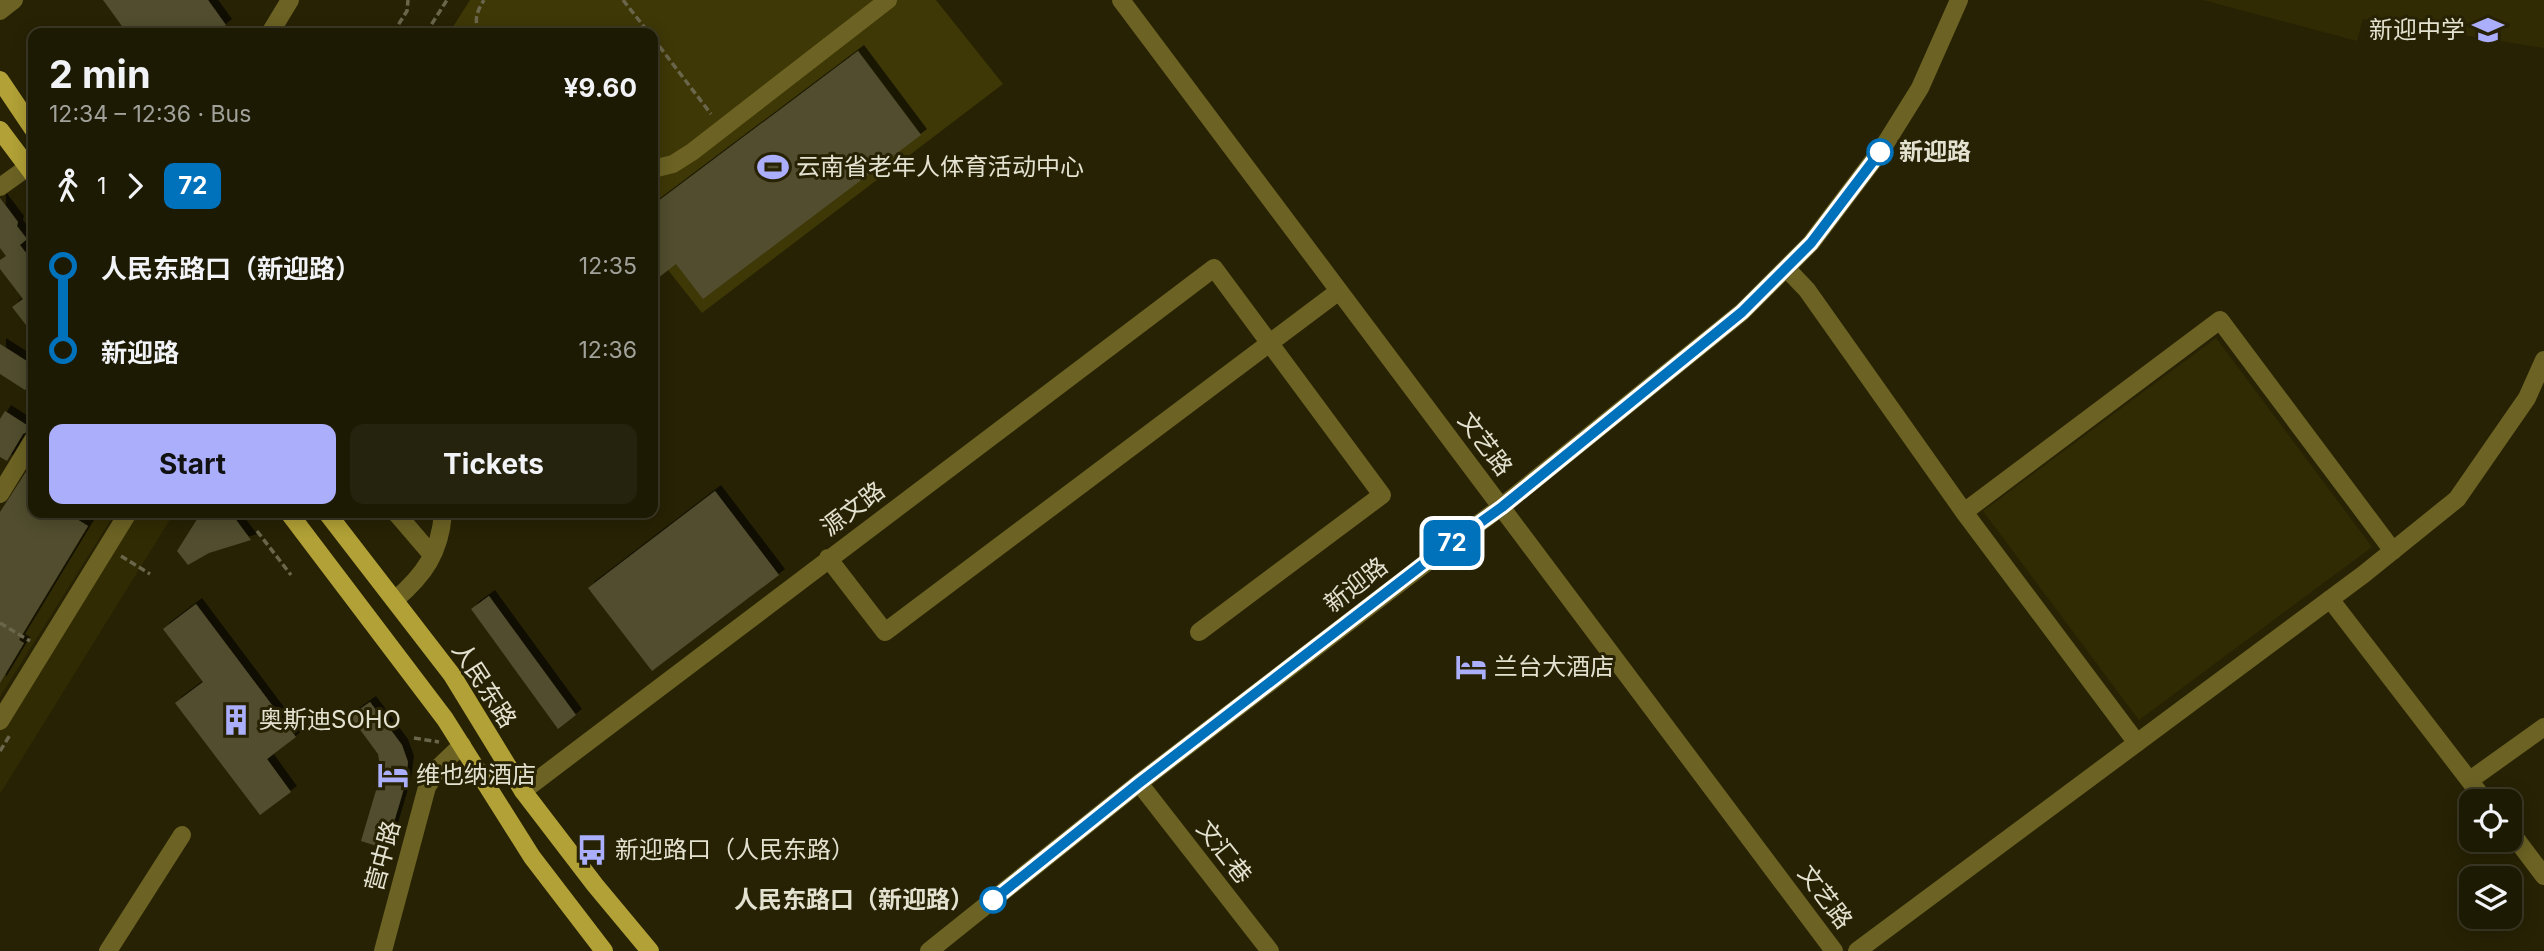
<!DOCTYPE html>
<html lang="en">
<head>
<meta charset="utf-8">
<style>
  body { margin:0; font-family:Inter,"Noto Sans SC",sans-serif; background:#25230d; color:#f1f3f6; height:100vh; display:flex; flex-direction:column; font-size:26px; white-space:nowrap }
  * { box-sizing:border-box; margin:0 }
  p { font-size:23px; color:#a0a19a }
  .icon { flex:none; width:38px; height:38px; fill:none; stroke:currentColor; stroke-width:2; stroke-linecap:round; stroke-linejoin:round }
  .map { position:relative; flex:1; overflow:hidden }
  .details { position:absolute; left:28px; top:28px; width:630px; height:490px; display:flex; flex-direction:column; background:#1d1a03; border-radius:14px; box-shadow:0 4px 18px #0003,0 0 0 2px #3b3825 }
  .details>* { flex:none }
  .badge { padding:0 14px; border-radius:10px; font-size:24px; line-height:46px }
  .controls { position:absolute; left:2459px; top:789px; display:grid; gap:14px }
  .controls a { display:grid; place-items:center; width:63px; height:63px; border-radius:14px; background:#1d1a03; box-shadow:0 4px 18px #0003,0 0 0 2px #3b3825; font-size:35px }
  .map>.badge { position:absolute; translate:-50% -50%; box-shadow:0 0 0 4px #fff }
  .legs { display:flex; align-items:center; gap:10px; height:77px; padding:0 21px; font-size:23px }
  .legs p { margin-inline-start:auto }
  .overview { display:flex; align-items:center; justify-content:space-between; height:119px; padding:0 21px }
  h1 { font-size:38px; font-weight:700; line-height:52px }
  .action { display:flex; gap:14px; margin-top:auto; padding:14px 21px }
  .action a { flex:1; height:80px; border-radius:14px; background:#abaffb; color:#111; font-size:28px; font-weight:700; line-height:80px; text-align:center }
  .action a+a { background:#25230d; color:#f1f3f6 }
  ul { padding:0 21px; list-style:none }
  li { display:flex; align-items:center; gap:24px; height:84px; font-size:26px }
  li i { display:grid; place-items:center; width:10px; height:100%; margin:0 9px; background:currentColor }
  li i::after { content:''; width:18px; height:18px; margin:-9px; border:5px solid; border-radius:50%; background:#1d1a03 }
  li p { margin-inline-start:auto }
  li:first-child i { background:linear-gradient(#0000 50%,currentColor 0) }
  li:last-child i { background:linear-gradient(currentColor 50%,#0000 0) }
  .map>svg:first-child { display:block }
</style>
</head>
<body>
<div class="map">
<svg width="2544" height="951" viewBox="0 0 2544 951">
  <defs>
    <filter id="shadow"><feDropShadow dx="6" dy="-6" stdDeviation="0" flood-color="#0009"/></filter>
  </defs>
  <rect width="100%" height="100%" fill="#272204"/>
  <path fill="#312b03" d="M2203,0h341v48l-181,-29 -6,22z
    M2216,338l156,209 -233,173 -156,-209z
    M33,459v54h82l-115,184v-184z
    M121,513h53l-174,281v-85z"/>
  <path fill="#3e3706" d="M470,0h466l67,84 -301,229 -49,-62v-218h-204z"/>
  <path fill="#514d2f" filter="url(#shadow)" d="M103,0h105l18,25 -10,8h-89z
    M858,51l63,84 -218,164 -27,-35 -23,18v-77z
    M0,198l18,24 -1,4 10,13 -7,6 13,17v72l-21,-27 11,-8 -23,-30v-9l6,-4 -6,-8z
    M0,344l33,21v13l-8,12 -25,-16z
    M5,411l28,18 -10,5 -16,27 -7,-4v-38z
    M33,461v52h34l21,13 -69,114 5,3 -24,40v-171z
    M715,491l64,84 -127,96 -64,-83z
    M201,513h30l20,27 -42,13 -21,12 -11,-14z
    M489,596l87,119 -18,14 -87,-120z
    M196,604l100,133 -29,22 24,33 -31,23 -85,-112 28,-21 -40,-53z
    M370,702l32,43 6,17 -3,23 -19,64 -25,-8 19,-64v-11l-2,-12 -28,-38z"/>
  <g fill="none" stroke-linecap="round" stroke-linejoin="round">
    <path stroke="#6a664c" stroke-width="3.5" stroke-dasharray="7 3.5" stroke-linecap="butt" d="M623,0l26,33
      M393,33l14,-22 1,-11
      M426,33l21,-33
      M480,33c-7,-12 -3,-22 4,-33
      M653,38l58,76
      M257,531l34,44
      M121,556l29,18
      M0,623l30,18
      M414,738l25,4
      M0,751l10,-16"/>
    <path stroke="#6b6223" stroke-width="18" d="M1121,0l713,951
      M0,11l14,-11
      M270,33l20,-33
      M653,169l20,-5 19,-12 196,-152
      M0,187l28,-20
      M1787,269l20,21 157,222
      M0,494l33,-54
      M396,513l36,42
      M828,558l57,74 454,-341
      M2330,599l156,203
      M395,600c29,-25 45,-47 48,-87
      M0,721l128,-208
      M2137,743l-173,-231 256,-192 173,231
      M2470,780l74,-53
      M1139,783l131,168
      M523,791l691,-523 168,227 -183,137
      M2510,831l34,45
      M108,951l74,-116
      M383,951l44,-164 13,-21 22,-21
      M929,951l210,-168 296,-227 66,-49 241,-195 69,-69 71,-94 38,-61 39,-88
      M1857,951l507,-377 93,-75 70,-101 17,-38"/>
    <path stroke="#b1a136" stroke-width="18" d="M0,80l33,49
      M0,130l33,44
      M289,513l156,206 87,138 72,94
      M327,513l125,162 71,116 72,94 55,66"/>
  </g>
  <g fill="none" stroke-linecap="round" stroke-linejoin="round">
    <defs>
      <path id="line-1" d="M993,900l146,-117 296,-228 67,-48 240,-195 69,-69 69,-91"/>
    </defs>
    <use href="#line-1" stroke="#fff" stroke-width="16"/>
    <use href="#line-1" stroke="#0072bc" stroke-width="10"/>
  </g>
  <defs>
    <symbol id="school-bare" viewBox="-9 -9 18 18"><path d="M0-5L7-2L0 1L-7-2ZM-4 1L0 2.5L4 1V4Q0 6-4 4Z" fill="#abaffb" stroke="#272204" stroke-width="2.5" paint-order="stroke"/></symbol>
    <symbol id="stadium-bare" viewBox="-9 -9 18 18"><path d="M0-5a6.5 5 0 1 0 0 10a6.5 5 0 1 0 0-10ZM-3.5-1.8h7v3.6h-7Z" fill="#abaffb" stroke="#272204" stroke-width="2.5" paint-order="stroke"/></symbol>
    <symbol id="hotel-bare" viewBox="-9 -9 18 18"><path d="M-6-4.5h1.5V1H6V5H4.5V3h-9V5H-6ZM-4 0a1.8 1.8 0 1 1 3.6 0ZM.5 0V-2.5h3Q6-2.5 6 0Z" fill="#abaffb" stroke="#272204" stroke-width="2.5" paint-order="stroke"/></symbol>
    <symbol id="building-bare" viewBox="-9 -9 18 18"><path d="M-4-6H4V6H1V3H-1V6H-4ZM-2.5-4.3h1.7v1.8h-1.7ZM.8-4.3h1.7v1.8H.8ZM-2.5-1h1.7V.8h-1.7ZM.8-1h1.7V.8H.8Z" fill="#abaffb" stroke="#272204" stroke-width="2.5" paint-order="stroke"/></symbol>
    <symbol id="bus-bare" viewBox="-9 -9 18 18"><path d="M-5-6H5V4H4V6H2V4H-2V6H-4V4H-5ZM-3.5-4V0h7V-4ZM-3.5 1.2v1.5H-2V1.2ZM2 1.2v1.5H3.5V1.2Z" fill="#abaffb" stroke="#272204" stroke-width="2.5" paint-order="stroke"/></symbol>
  </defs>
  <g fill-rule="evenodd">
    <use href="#school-bare" x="2466" y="8" width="44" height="44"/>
    <use href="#stadium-bare" x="751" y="145" width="44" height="44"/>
    <use href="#hotel-bare" x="1449" y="645" width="44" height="44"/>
    <use href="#building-bare" x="214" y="698" width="44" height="44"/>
    <use href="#hotel-bare" x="371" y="753" width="44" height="44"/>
    <use href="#bus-bare" x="570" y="828" width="44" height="44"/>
  </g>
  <g fill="#fff" stroke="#0072bc" stroke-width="3.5">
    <circle cx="1880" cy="152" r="12"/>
    <circle cx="993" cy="900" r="12"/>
  </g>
  <g text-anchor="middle" stroke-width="6" stroke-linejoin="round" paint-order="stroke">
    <g font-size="24" fill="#e3e1d0" stroke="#272204" text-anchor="start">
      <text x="2465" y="38" text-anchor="end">新迎中学</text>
      <text x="796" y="175">云南省老年人体育活动中心</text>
      <text x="1494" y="675">兰台大酒店</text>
      <text x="259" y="728">奥斯迪SOHO</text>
      <text x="416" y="783">维也纳酒店</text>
      <text x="615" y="858">新迎路口（人民东路）</text>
    </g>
    <g font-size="24" font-weight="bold" fill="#e3e1d0" stroke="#272204" text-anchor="start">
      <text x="1899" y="160">新迎路</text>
      <text x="974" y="908" text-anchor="end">人民东路口（新迎路）</text>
    </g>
    <g font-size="24" fill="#e3e1d0" stroke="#272204">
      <text transform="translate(1485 444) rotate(53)" y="8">文艺路</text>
      <text transform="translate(853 509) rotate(-37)" y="8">源文路</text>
      <text transform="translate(1356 585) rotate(-38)" y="8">新迎路</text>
      <text transform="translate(484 685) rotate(57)" y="8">人民东路</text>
      <text transform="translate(1224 852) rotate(52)" y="8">文汇巷</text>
      <text transform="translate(383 856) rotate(-75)" y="8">营中路</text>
      <text transform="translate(1825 897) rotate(53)" y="8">文艺路</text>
    </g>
  </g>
</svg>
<div class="controls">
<a><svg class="icon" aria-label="locate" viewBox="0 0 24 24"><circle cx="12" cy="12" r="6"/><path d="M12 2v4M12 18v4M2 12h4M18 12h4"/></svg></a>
<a><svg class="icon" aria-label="layers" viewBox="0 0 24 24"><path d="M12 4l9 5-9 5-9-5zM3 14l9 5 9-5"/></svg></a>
</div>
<b class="badge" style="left:1452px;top:543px;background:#0072bc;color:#fff">72</b>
<section class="details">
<div class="overview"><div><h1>2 min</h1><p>12:34 – 12:36 · Bus</p></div><b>¥9.60</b></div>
<div class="legs"><svg class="icon" aria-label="walk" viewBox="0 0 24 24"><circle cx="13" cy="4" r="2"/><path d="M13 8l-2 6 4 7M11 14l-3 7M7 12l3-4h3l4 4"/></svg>1<svg class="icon" aria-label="forward" viewBox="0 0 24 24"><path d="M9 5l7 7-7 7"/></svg><b class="badge" style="background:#0072bc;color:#fff">72</b></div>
<ul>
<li><i style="color:#0072bc"></i><b>人民东路口（新迎路）</b><p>12:35</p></li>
<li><i style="color:#0072bc"></i><b>新迎路</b><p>12:36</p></li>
</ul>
<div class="action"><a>Start</a><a>Tickets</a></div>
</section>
</div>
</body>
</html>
